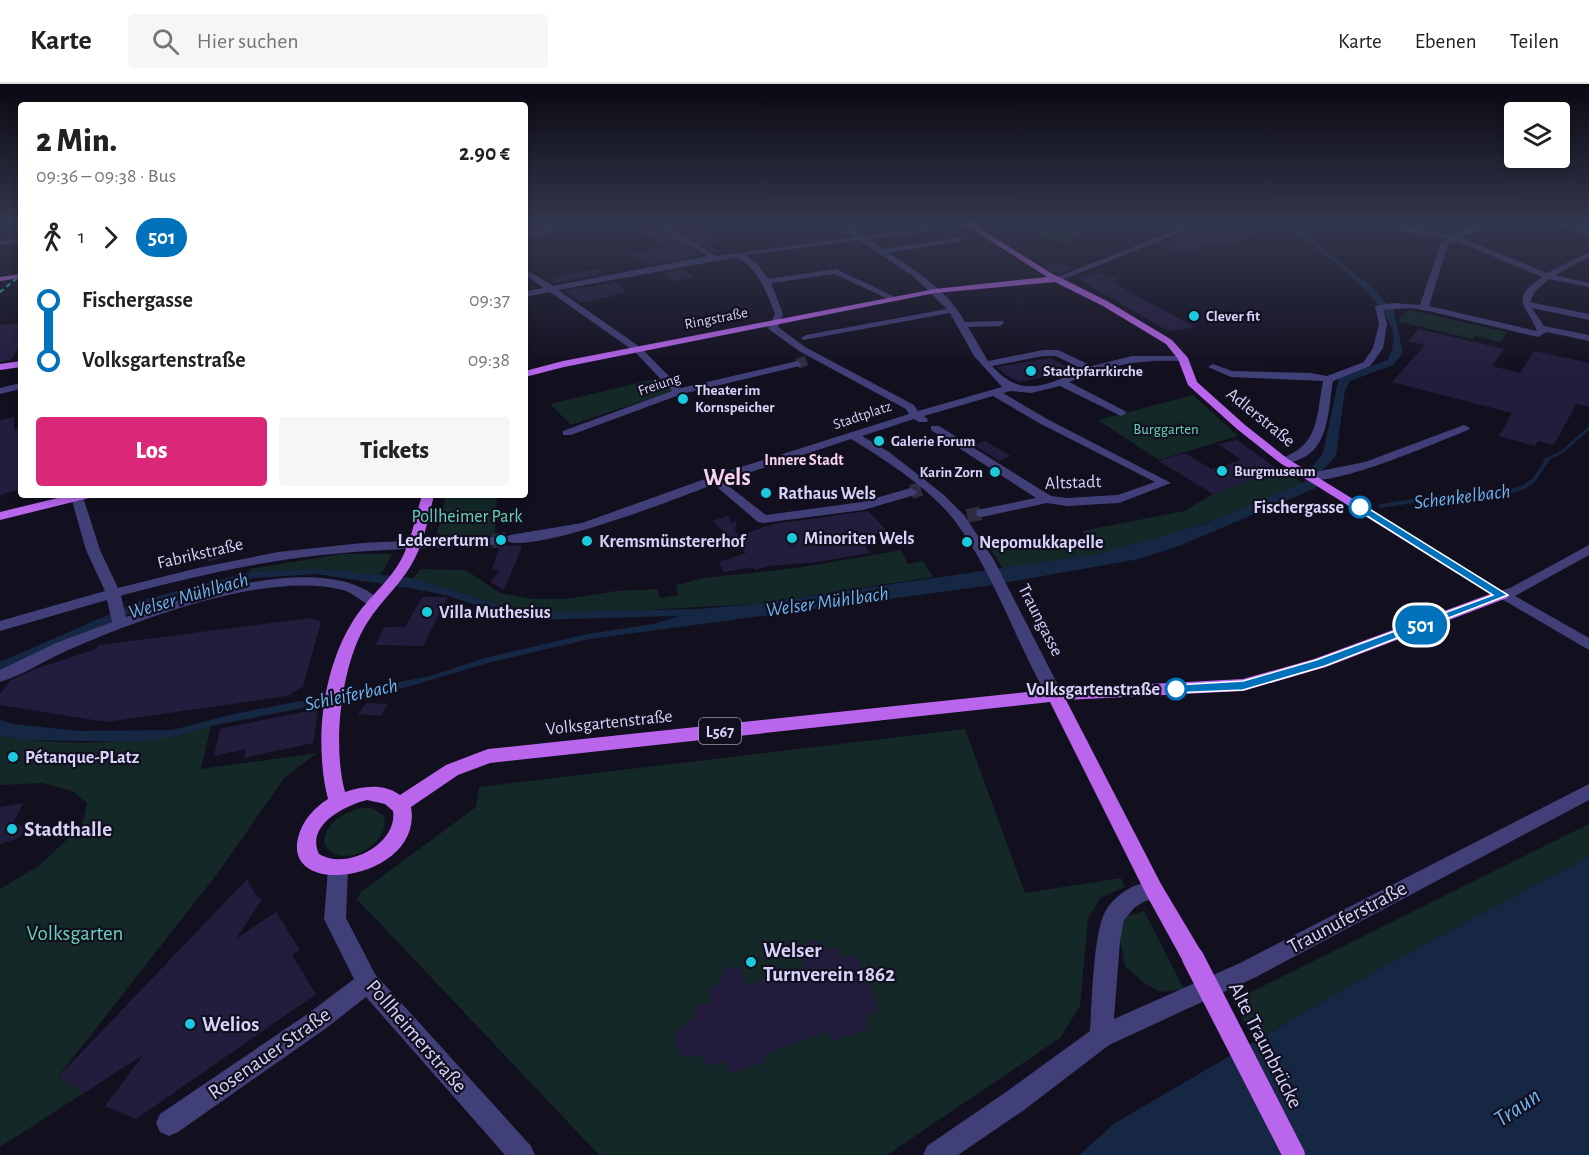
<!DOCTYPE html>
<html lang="de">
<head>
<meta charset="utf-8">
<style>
  body { margin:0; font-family:"Alegreya Sans",sans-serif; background:#f6f6f6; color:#222; height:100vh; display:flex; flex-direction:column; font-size:22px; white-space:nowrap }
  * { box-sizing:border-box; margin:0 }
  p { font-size:20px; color:#767676 }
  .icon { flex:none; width:33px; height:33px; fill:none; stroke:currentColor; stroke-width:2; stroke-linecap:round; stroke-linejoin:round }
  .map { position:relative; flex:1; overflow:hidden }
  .panel { position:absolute; left:18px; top:18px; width:510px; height:396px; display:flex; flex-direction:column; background:#fff; border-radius:6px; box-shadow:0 3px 9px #0003 }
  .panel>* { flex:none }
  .badge { padding:0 12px; border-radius:20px; font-size:21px; line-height:39px }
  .fabs { position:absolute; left:1504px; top:18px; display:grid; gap:12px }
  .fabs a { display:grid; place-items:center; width:66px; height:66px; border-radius:6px; background:#fff; box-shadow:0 3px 9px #0003; font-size:30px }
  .map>.badge { position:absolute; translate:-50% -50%; box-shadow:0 0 0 3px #fff }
  .legs { display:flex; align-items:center; gap:9px; height:66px; padding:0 18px; font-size:20px }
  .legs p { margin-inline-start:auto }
  .headline { display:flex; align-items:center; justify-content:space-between; height:102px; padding:0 18px }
  h1 { font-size:33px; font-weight:800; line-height:45px }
  .action { display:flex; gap:12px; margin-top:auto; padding:12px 18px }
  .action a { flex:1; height:69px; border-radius:6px; background:#db2777; color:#fff; font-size:24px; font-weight:800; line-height:69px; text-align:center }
  .action a+a { background:#f6f6f6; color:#222 }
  ul { padding:0 18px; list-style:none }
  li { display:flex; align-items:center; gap:21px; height:60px; font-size:22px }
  li i { display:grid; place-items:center; width:9px; height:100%; margin:0 8px; background:currentColor }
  li i::after { content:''; width:15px; height:15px; margin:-8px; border:4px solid; border-radius:50%; background:#fff }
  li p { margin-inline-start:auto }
  li:first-child i { background:linear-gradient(#0000 50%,currentColor 0) }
  li:last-child i { background:linear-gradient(currentColor 50%,#0000 0) }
  header { display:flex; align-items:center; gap:36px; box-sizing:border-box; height:84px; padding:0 30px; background:#fff; border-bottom:2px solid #e0e0e0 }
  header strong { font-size:28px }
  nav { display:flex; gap:33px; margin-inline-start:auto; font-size:21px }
  .search { width:420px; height:54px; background:#f6f6f6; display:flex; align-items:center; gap:15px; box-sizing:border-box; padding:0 21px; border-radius:6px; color:#767676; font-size:22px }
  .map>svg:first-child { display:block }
</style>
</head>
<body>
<header>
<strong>Karte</strong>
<div class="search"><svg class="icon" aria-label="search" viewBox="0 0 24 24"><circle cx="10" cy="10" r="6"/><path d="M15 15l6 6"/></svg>Hier suchen</div>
<nav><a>Karte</a><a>Ebenen</a><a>Teilen</a></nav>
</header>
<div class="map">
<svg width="1589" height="1071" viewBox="0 0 1589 1071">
  <rect width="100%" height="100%" fill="#120f1f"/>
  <path fill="#132827" d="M1063,144l18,6 -11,3 7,3 -14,3 -27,-11z
    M1409,226l98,22 -7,10 -25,-6 -3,3 -75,-18z
    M658,294l15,13 -102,34 -21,-21z
    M1193,311l45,41 -79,24 -61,-40z
    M1279,385l24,14c-66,29 -133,56 -205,71 -31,7 -64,10 -95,15l-14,-22 44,-6 8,8 48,-8 -7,-10 102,-20 29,-17z
    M446,411h51l-2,40 -33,2 -25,-3z
    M901,466l7,14 15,-3 10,16 -177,27 -131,7 -99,2 -113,-35 8,-9 45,1 34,23 31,6h35l50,-8 41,-2 3,9 18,-3 -2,-10 28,-7 92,-10z
    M342,470h50l-11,21 -60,-6 -71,3 -1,-3z
    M211,642l-10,43 116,-16 -32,24 -65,93 -162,207 26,16 -84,54v-258l40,-24 42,-40 5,-22 -15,-12 -29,-8 -43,2v-49c70,11 143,9 211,-10z
    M965,645l60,164 96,-15 4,9 -25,11 -12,21 -8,87 -20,32 -173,117h-288l-242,-256 4,-7 115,-85 3,-20z
    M362,724h10l12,8c8,31 -49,57 -60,26 2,-20 20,-30 38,-34z
    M1589,740v32l-219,118 -115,67 -22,-40z
    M1144,827l40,78 -24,3 -16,-9 -19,-17 -5,-26 4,-23z"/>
  <path fill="#152743" d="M1284,139h8l83,67 11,14 7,4 10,45 -10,12 -43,16 -5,9 -9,66 -15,16 -5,16 -137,58 -40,13 -153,27 -396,53 -102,24 -84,25 -193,38 -37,11 -38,5 -109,-2 -27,-4v-16l13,4 66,7 93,-1 62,-16 196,-38 55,-18 102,-24 66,-10 27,-8 -153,4 -25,-6 -53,-18 -39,-8 -94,-14 -63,4 -119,34 -134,59v-9l142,-62 108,-28 71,-3 92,9 113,35 171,-4 59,-5 342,-50 106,-30 101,-42 7,-15 11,-14 16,-76 49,-17c3,-8 7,-18 5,-27 -10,-40 -77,-84 -109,-110z
    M1589,772v299h-510l36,-32 255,-149z"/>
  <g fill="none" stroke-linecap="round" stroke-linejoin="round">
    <path stroke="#152743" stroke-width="3" d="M1545,376l17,-8 27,-24"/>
    <path stroke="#152743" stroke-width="4" d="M1381,422l82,-13 46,-1 15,-5 10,-7 14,-21"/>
  </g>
  <path fill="#231d3d" d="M624,139h25l53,32 -53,10 -19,-11 37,-8z
    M665,139l31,4 21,14 -12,2 16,9 -6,1z
    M1212,139l45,10 -24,11 -15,-3 -30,12 -30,-7z
    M1061,178l13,6 -16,6 -14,-8z
    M597,185l7,5 -49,9 -6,-5z
    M683,185l11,8 -20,4 -12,-8z
    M1096,188l24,7 -9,3 84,45 -27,4 -90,-52z
    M615,198l12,10 -41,10 -8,-1 -13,-10z
    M21,239v21l-10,16 -11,2v-37z
    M1419,245l85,20 -12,17 28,7 14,-22 55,12v44l-13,-3 -22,41 -16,-4 -3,5 -36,-10 13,-23 -120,-31 33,-37 -17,-4z
    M1051,274l19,11 -12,3 1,2 -39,8 -15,-7 -8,-8z
    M14,333v13l7,-2v61l-21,6v-75z
    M1237,356l42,30 -66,24 -54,-33 26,-8 26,16 30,-9 -23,-16z
    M985,357l26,15 -12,5 -25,-16z
    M868,427l20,21 -28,5 10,16 -51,9 -51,4 -13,4 -2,-3 -29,5 -5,-10 27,-9 -34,-32 16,-5 3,7 6,-3 -2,10 3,6 36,-12z
    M223,459l6,12 -20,7 -6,-12z
    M522,461l-1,4 -17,41 -14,-8 10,-11 -8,-2 8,-23z
    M422,513h26l-25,49 -48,-1 10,-18h20z
    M311,534l10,4 -18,64 -16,10 -181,26 -106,-17v-11l11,-14 24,-11 61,-20 2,-4z
    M366,619l22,1 -7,12 -23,-2z
    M318,625l-5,34 -69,15 2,-9 -32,7 6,-27z
    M23,719l-9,19 12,6 -7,10 -19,6v-37z
    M247,795l10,18 5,2 -26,40 40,-27 24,38 -8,5 24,39 -180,125 -31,-13 38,-51 -59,38 -26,-16z
    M811,856l7,1 12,9 7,-3 5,12 15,-4 23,55 -15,6 4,12 -37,13 -3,-9 -64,22 1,8 -38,12 -3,-13 -19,5 -2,-10 -18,1 -6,-3 -5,-9 1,-12 19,-18 -2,-7 18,-7 -3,-13 12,-4 2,-11 6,-6h10l5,7 2,12 61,-21 -5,-14 2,-5z"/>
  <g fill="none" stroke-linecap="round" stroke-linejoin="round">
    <path stroke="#2f2c40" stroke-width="10" stroke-dasharray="10 5" stroke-linecap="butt" d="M797,280l10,-4"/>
    <path stroke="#2f2c40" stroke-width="14" stroke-dasharray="14 7" stroke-linecap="butt" d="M911,408l10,-3
      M967,432l15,-3
      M492,457l18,-2"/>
    <path fill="#413f78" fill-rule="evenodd" d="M576,139h14l-65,15v-4z
      M651,139h9l56,33 138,-19 -17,-14h8l17,13 108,-13 -3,3 -100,13 15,10 82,-12 -3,4 -73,12c29,18 60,38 77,69l38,-1 1,2 -4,3 -32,1 20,34 55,-11h15l34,16 40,-10h54v4l-3,1c-49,-2 -69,4 -114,21l56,29 1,2 -5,3 -61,-30 -29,7 -21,-2 -7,2 44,26 124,64 -52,20 -52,3 -20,-3 -65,14 -5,-1 -1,-3 1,-3 59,-12 -105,-68v-4h8l112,70 16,2 51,-3 37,-13 -116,-59 -46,-27 -69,20 4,4 -1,2h-8l-5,-3 -52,17 27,16 55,43 20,20 30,45 69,135 -2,4h-12c-34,-58 -54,-124 -94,-178 -25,-32 -69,-61 -104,-82l-121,40h-8v-6l187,-59 -3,-5 -107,-58 -29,-21 -2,-2 7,-14c-9,-24 -16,-42 -37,-57l-180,33 82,57 41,41 116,-27 5,3 -2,2 -118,28 -111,41h-8v-4l109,-40 -38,-40 -84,-59 -25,5v-6l19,-3 -19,-13v-6l28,17 155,-30zM859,156l54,36 34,33 -141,26 -5,3 2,2 147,-27 24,43 28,31 -84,24 -4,-6 -109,-58 -27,-20 5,-13 -12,-31 64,-9 55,26 7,-2 -61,-29 -68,10 -10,-14 -12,-10zM1043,272h13l28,14c-38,14 -61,30 -92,-4z
      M1195,139h10l-146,58 -7,-2z
      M1360,139h18l76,12c12,-9 34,-12 49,-12l-43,14 87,36 42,-21v5l-34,18 34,8v4l-40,-8 -14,12 -5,11 59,12v6l-57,-12 12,18 45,9v6l-42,-9 -9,5 -105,-25 -22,-4 -28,2 4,14 -4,24 -9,13 -4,5 -37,15c-5,27 -3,68 -35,79 -6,2 -12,5 -18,3v-4c40,-14 36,-42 43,-78l-92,-4 -23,-10 5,-3 19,7 78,2 17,3 37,-14 3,-5 6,-9 6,-24 -4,-18 18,-3 27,2 21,-62 8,-4zM1456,157l86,36c-34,24 -15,27 -5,54l-108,-25 19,-62z
      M1548,139h12l29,8v4z
      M21,154v4l-21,3v-4z
      M21,299v6l-21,5v-6z
      M1464,341l6,3 -2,2c-26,10 -146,63 -164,47l6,-4 55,-11z
      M705,395l4,1v6c-28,11 -186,73 -206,53l7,-4 72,-12z
      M722,397l44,34 96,-13 49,-14 6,4 -2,3 -52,15 -100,13 -5,-1 -40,-34v-6z
      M72,411l11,2 17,53 18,38 80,-20 80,-16 84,-9 130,-6 7,4 -7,4c-57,3 -114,4 -170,10 -68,7 -133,23 -199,40l-2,1 5,21c64,-21 180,-61 242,-26 5,4 10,6 14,11l-7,5c-12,-3 -21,-14 -32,-17 -76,-20 -206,30 -277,61 -22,10 -43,24 -66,31v-12l56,-27 56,-21 -5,-22 -107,31v-10l105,-30 -19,-41 -15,-53z
      M1589,461v10l-74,41 74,42v12l-94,-55 2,-3 13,-4z
      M1589,700v16l-333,177 -147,68 -85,65 -66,45h-35l4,-9 79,-54 84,-61c2,-28 3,-99 16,-121 6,-10 17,-19 28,-24 9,-3 18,-6 27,-2l3,6 -3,6 -18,6 -9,6 -10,12 -4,21 -6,78 126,-56z
      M338,776l7,3 3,6 -2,49 29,56 156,172 4,9h-30l-139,-158 -41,32 -147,103 -9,4 -9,-4 -4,-9 4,-9 149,-101 45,-34 -30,-60 4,-50 3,-6z"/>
    <path fill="#b966ed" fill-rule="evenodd" d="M963,139h8l80,50 58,29 63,38 16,18 9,24 48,43 43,34 221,136 -2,3 -181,69 -83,24 -177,9 95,184 40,67 3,7 -3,7 -8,3 -8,-3 -38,-69 -97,-194 -560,61 -32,12 -47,32c13,72 -128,94 -113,31 4,-17 16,-30 30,-39 -14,-55 -6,-129 25,-178 14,-23 38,-40 50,-65 9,-19 13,-41 19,-61h12c-5,20 -9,42 -18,61 -12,26 -34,43 -49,67 -26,41 -35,122 -22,169 17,-6 39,-9 55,3l46,-30 42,-16 567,-60 188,-10 71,-20 176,-65 -210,-131 -43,-34 -49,-44 -10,-26 -12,-15 -63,-38 -48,-24 -120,11 -371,74 -39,10v-6l38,-10 372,-72 112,-12zM367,716l18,4 8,7c5,33 -47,60 -74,43 -14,-29 27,-49 48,-54z
      M21,190v4l-21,3v-4z
      M21,277v6l-21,3v-6z
      M70,411h21l-2,3 -89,22v-8z"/>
    <path stroke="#1bcbdd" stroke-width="2" stroke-dasharray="4.5 4" stroke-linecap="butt" d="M0,208l21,-17"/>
    <path stroke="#b966ed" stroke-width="22" d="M1193,874l101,197"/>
  </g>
  <linearGradient id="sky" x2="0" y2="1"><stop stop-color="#0a0811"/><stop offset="0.48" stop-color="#33374d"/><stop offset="1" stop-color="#33374d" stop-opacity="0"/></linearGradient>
  <rect width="1589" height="289" fill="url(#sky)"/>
  <path fill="#0072bc" stroke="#fff" stroke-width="1.5" d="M1356,421h7l145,90 -183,71 -82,24 -71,3 -2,-4 6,-4 67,-4 73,-21 177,-65 -137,-86z"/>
  <g fill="#1bcbdd" stroke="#120f1f" stroke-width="2">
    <circle cx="1194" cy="232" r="6"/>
    <circle cx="1031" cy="287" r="6"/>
    <circle cx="683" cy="315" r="6"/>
    <circle cx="879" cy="357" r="6"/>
    <circle cx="1222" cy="387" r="6"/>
    <circle cx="995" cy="388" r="6"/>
    <circle cx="766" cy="409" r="6"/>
    <circle cx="792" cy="454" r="6"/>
    <circle cx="501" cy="456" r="6"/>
    <circle cx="587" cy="457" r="6"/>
    <circle cx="967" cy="458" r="6"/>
    <circle cx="427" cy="528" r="6"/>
    <circle cx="13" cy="673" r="6"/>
    <circle cx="12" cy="745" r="6"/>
    <circle cx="751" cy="878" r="6"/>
    <circle cx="190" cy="940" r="6"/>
  </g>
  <g fill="#fff" stroke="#0072bc" stroke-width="3">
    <circle cx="1360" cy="423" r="10"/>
    <circle cx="1176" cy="605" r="10"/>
  </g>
  <g text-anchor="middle" stroke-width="4.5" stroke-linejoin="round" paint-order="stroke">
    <g font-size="15" font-weight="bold" fill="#d6d2fa" stroke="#120f1f" text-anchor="start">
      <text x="1206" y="237">Clever fit</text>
      <text x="1043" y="292">Stadtpfarrkirche</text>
      <text x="695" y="311">Theater im<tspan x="695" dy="17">Kornspeicher</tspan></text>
      <text x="891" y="362">Galerie Forum</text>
      <text x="1234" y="392">Burgmuseum</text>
      <text x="983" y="393" text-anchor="end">Karin Zorn</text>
    </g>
    <g font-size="15" fill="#d6d2fa" stroke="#120f1f">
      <text transform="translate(716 234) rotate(-11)" y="5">Ringstraße</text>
      <text transform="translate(659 300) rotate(-19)" y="5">Freiung</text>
      <text transform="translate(862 331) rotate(-19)" y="5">Stadtplatz</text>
    </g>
    <g font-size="15" fill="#67d0b5" stroke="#120f1f">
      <text x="1166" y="350">Burggarten</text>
    </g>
    <g font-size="16" font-weight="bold" fill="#fad4ec" stroke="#120f1f">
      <text x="804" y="381">Innere Stadt</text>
    </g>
    <rect fill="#120f1f" stroke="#9b98b8" stroke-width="1.5" x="699" y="634" width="42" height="26" rx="4.5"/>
    <g font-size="16" font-weight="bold" fill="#d6d2fa">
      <text x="720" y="653">L567</text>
    </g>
    <g font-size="18" fill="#d6d2fa" stroke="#120f1f">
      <text transform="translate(1261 333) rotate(39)" y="6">Adlerstraße</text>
      <text transform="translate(1073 398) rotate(-2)" y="6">Altstadt</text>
      <text transform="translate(200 469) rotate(-13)" y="6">Fabrikstraße</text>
      <text transform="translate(1041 536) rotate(63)" y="6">Traungasse</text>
      <text transform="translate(609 638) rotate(-6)" y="6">Volksgartenstraße</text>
    </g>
    <g font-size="18" font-weight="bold" fill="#d6d2fa" stroke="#120f1f" text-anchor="start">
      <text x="778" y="415">Rathaus Wels</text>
      <text x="804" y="460">Minoriten Wels</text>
      <text x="489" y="462" text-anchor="end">Ledererturm</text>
      <text x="599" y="463">Kremsmünstererhof</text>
      <text x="979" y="464">Nepomukkapelle</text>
      <text x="439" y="534">Villa Muthesius</text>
      <text x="25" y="679">Pétanque-PLatz</text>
    </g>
    <g font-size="18" font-weight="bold" fill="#d6d2fa" stroke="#120f1f" text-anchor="end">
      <text x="1344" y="429">Fischergasse</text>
      <text x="1160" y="611">Volksgartenstraße</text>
    </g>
    <g font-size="18" fill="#67d0b5" stroke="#120f1f">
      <text x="467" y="438">Pollheimer Park</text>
    </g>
    <g font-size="20" font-style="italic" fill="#6cb3ed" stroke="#120f1f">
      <text transform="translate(1462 412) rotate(-7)" y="7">Schenkelbach</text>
      <text transform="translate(188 511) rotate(-16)" y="7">Welser Mühlbach</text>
      <text transform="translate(827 517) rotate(-8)" y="7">Welser Mühlbach</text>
      <text transform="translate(351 610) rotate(-12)" y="7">Schleiferbach</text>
    </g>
    <g font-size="21" font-weight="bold" fill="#d6d2fa" stroke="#120f1f" text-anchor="start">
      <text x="24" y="752">Stadthalle</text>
      <text x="763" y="873">Welser<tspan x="763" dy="24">Turnverein 1862</tspan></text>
      <text x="202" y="947">Welios</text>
    </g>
    <g font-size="21" fill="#d6d2fa" stroke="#120f1f">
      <text transform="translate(1347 833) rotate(-28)" y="7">Traunuferstraße</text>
      <text transform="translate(417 952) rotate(49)" y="7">Pollheimerstraße</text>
      <text transform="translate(1266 961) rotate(63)" y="7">Alte Traunbrücke</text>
      <text transform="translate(269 969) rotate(-35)" y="7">Rosenauer Straße</text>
    </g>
    <g font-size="21" fill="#67d0b5" stroke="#120f1f">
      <text x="75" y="856">Volksgarten</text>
    </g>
    <g font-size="24" font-weight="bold" fill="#fad4ec" stroke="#120f1f">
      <text x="727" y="401">Wels</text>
    </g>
    <g font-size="24" font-style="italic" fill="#6cb3ed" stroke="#120f1f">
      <text transform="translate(1517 1023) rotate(-34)" y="8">Traun</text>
    </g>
  </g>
</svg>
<div class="fabs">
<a><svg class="icon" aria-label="layers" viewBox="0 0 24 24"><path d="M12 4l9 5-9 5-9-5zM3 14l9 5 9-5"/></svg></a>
</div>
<b class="badge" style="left:1421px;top:541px;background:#0072bc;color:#fff">501</b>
<section class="panel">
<div class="headline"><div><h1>2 Min.</h1><p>09:36 – 09:38 · Bus</p></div><b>2.90 €</b></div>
<div class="legs"><svg class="icon" aria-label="walk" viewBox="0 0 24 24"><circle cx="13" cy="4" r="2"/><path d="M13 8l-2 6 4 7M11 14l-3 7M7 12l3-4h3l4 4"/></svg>1<svg class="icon" aria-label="forward" viewBox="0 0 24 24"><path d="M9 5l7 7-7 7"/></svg><b class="badge" style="background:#0072bc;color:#fff">501</b></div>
<ul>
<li><i style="color:#0072bc"></i><b>Fischergasse</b><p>09:37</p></li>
<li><i style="color:#0072bc"></i><b>Volksgartenstraße</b><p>09:38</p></li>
</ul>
<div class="action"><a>Los</a><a>Tickets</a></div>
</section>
</div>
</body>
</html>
